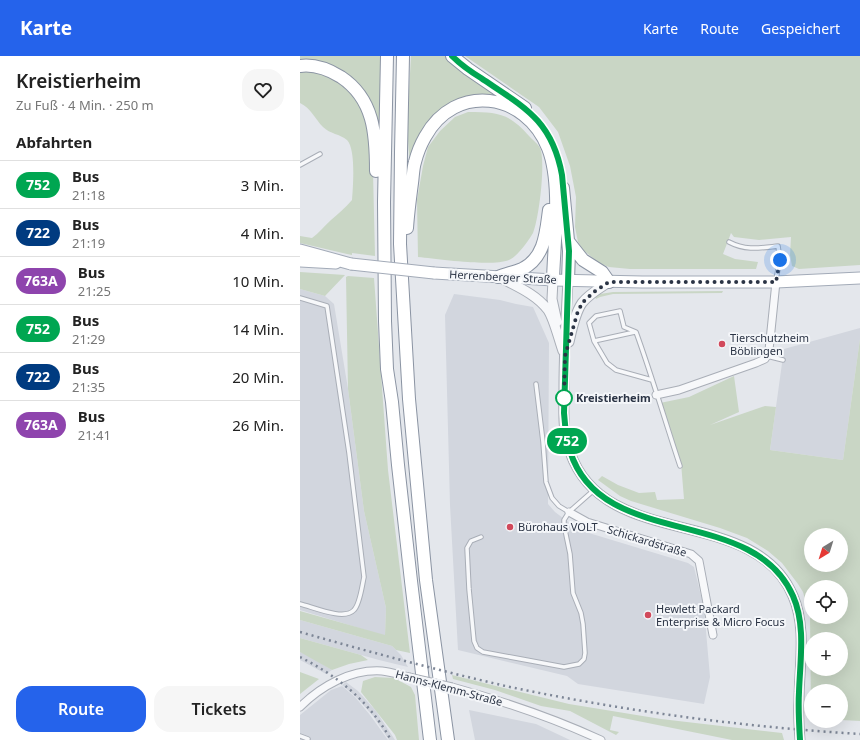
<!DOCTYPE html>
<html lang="de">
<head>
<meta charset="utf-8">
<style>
  body { margin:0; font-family:"Noto Sans",sans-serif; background:#f6f6f6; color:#222; height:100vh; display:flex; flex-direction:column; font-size:15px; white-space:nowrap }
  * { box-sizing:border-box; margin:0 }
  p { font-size:13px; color:#767676 }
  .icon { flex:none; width:22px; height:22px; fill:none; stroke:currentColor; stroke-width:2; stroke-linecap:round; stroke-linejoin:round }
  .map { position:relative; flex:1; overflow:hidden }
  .sheet { display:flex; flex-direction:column; background:#fff; width:300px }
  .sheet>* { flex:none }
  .badge { padding:0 8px; border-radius:13px; font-size:14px; line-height:26px }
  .needle { width:26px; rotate:218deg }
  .controls { position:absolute; left:504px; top:472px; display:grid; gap:8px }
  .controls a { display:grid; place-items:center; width:44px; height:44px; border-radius:50%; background:#fff; box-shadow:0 4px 16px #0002; font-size:20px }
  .you { position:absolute; width:20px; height:20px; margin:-10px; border:3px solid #fff; border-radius:50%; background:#1a73e8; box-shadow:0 0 0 6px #1a73e833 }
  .map>.badge { position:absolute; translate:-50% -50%; box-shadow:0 0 0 2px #fff }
  h2 { padding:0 16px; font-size:15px; line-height:36px }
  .round { display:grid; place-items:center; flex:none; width:42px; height:42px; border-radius:16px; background:#f6f6f6 }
  .overview { display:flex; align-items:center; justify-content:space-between; height:68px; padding:0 16px }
  h1 { font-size:19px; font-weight:600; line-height:30px }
  .cta { display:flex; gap:8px; margin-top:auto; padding:8px 16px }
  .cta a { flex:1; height:46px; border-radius:16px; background:#2563eb; color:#fff; font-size:16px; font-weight:600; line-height:46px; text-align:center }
  .cta a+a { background:#f6f6f6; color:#222 }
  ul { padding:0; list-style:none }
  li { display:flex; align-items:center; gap:12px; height:48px; padding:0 16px; border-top:1px solid #e0e0e0 }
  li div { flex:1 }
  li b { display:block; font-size:15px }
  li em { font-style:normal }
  li .badge { min-width:44px; font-weight:700; text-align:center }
  header { display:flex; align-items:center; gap:24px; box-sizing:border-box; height:56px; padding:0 20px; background:#2563eb; color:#fff }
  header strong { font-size:19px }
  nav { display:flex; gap:22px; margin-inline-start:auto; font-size:14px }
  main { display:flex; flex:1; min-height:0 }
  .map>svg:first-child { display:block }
</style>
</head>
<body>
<header>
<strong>Karte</strong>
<nav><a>Karte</a><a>Route</a><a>Gespeichert</a></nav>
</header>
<main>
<section class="sheet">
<div class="overview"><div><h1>Kreistierheim</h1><p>Zu Fuß · 4 Min. · 250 m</p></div><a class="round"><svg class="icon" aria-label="heart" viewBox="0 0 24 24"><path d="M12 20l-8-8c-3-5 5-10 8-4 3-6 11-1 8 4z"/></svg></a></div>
<h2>Abfahrten</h2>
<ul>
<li><span class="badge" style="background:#00a651;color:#fff">752</span><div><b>Bus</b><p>21:18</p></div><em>3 Min.</em></li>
<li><span class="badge" style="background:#003b80;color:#fff">722</span><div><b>Bus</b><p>21:19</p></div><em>4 Min.</em></li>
<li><span class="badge" style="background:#8e44ad;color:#fff">763A</span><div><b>Bus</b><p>21:25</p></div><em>10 Min.</em></li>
<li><span class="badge" style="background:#00a651;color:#fff">752</span><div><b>Bus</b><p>21:29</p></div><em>14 Min.</em></li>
<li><span class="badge" style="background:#003b80;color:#fff">722</span><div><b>Bus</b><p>21:35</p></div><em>20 Min.</em></li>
<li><span class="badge" style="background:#8e44ad;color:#fff">763A</span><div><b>Bus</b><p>21:41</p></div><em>26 Min.</em></li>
</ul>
<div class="cta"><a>Route</a><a>Tickets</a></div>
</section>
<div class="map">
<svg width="560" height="684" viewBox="0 0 560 684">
  <rect width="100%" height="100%" fill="#e4e7ec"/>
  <path fill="#d2d6de" d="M0,233l25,7 9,8 14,85 16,122 22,97 -1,28 -85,-26z
    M154,238l46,6 16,4 17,3 16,36 -1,161 7,8 24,18 109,33 6,4 10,41 6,69 -6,27 -126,-20 -11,-8 -109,-26 -8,-145 -5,-190z
    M560,272v11l-17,121 -73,-10 14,-101z
    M0,564l92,26 9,9 7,12 -29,-7 -79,-22z
    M0,596l8,3 24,15 -6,4 -26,-14z
    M46,626l12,9 18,20 19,29h-6l-16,-24 -17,-19 -14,-12z
    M42,630l13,11 15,18 18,25h-88v-25l31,-25z
    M169,654l67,14 34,16h-95z"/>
  <path fill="#c9d6c5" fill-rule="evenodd" d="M0,0h83l-4,75c-3,-10 -6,-21 -10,-30 -7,-18 -26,-33 -44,-38 -8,-2 -17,-1 -25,-2z
    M111,0h36l57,42 -54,7 -40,54 -1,-4 -2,-28z
    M165,0h395v209l-61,4 -7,-3 -2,-11 1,-18 -32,3 -25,-3 -3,-4 -8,21 12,5 23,3 -2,7h-126l-21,-2 -10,-4 -16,-13 -5,-8 -3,-15 1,-30 -6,-31 -12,-34 -19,-25z
    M0,13l23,3 29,19 15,28 6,53 2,84 -23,-3v2l-5,-1 -47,-11v-7l12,2c7,-5 12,-12 19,-18 7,-6 14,-12 21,-20 1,-13 4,-51 -5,-60 -7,-6 -17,-6 -24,-13 -8,-8 -12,-19 -23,-24z
    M168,56c30,0 41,1 62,25 3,3 8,7 10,11 6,13 -1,71 -7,85 -4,7 -16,24 -24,27 -18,7 -69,-1 -91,-3l-1,-57 6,-34 5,-19 12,-16 15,-14z
    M0,216l45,3 -20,21 -25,-7z
    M48,220l26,2 14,192 22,183 -14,-3 -4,-4 -92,-26v-9l85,24 1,-27 -22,-97 -16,-122 -2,-112z
    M423,235l-1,2 -109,1 -13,3 -4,2 -1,-2 5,-3 13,-2z
    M560,283v382l-19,-1v-29h-30v25l-1,-100 -7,-24 -5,-8 -16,-21 -14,-12 -21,-13 -27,-10 -89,-27 -11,-5 -22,-16 4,-4 16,9 21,8 16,-1 2,8 27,-1 -3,-36 -21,-60 29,-6 45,-21 5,36 -29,13 55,-19 11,1 -6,43 73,10zM511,479h30v30h-30zM511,531h30v30h-30zM511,583h30v30h-30z
    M0,582l61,17 7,5 -19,4 -17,6 -32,-18z
    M0,616l19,7 -19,15z
    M152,619l117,29 92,15 121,14 2,7h-52l-119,-24 -3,14 9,2 -3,3 -46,-24 -29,-5 -46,-16 -42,-11z
    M75,621l19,1 17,9 4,8 4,45h-22l-2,-5 -34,-43 2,-11z"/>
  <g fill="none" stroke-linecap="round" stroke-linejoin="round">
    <defs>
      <path id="service" d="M0,109l20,-11
        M429,186c17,9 31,6 49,4l2,14 -4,19
        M0,242l27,8 22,147 15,124c-2,9 -4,27 -10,33 -10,11 -41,-3 -54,-6
        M294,285l41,-9
        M467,300l16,4
        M352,324l-36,-10 -9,-7 -13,-22 -5,-18 7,-7 24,-5 4,16 12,5c16,44 29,89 44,134
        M236,328l7,58 3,40 6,16 7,8 10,6
        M181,481l-10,4 -4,7 2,41 5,52 3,7 6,4 81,15 15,-3 5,-5 1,-6 -2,-29 -2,-11 -8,-20 -3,-39 -6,-29v-5l5,-8 25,-22
        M0,680l8,3"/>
      <path id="minor" d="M356,339l23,-5 77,-27 9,-4 4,-9 7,-68
        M269,456l18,10 104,32 8,7 14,74
        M152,631c51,14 101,31 149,53
        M0,651c21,-21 51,-38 82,-36 9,1 18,4 27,6"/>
      <path id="tertiary" d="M199,221c17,9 37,17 49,33 6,9 11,30 15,41
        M253,224l-1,19 5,23
        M268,225c-2,35 -4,70 -4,106 0,22 -2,44 6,65 35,101 184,51 223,144 14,32 6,71 6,105 -1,13 0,26 1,39
        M269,286c3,-13 6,-29 13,-39 7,-9 18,-15 27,-21"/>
      <path id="primary" d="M0,194l51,14
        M0,205l36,2
        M134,217l119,7 89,2h134l84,-4"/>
      <path id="trunk" d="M87,0l-3,146 1,119 2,48 5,33 6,63 13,116 19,159
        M103,0l-2,96 -1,92 9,155 17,181 22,160
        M152,0l16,13 57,39
        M0,10c15,-2 28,3 41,11 33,22 35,57 35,94
        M263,132l6,63 -1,30
        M107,172c1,-15 3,-30 5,-45 1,-7 1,-15 3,-21 2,-8 6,-18 10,-25 30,-55 101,-45 123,11 14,35 6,94 5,132
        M268,185l15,19 19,12 7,10
        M198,221c8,-3 16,-5 24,-8 23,-11 24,-37 27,-59"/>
    </defs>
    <use href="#service" stroke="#a9aeb7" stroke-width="5.5"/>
    <use href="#minor" stroke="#a9aeb7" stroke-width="9"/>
    <use href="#tertiary" stroke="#a9aeb7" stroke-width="11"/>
    <use href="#primary" stroke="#a3abb8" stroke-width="13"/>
    <use href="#trunk" stroke="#8b94a3" stroke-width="14"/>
    <use href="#service" stroke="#f7f8fa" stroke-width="3.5"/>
    <use href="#minor" stroke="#f7f8fa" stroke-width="7"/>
    <use href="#tertiary" stroke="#f7f8fa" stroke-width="9"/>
    <use href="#primary" stroke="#fff" stroke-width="11"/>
    <use href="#trunk" stroke="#fff" stroke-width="12"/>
    <path stroke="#7d8696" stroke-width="2.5" stroke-dasharray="2 4" stroke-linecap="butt" d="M0,576c70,20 140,39 210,55 115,24 233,40 350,47
      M0,601c39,20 69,44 91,83"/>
    <defs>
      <path id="minor-bridge" d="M109,621l43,10"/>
      <path id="primary-bridge" d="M51,208l83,9"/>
    </defs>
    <use href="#minor-bridge" stroke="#a9aeb7" stroke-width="9" stroke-linecap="butt"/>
    <use href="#primary-bridge" stroke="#a3abb8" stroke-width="13" stroke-linecap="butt"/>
    <use href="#minor-bridge" stroke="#f7f8fa" stroke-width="7"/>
    <use href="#primary-bridge" stroke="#fff" stroke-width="11"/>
  </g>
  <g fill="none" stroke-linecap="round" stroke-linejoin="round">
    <defs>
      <path id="line" d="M152,0c9,9 19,16 29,22 43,29 71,42 81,97l7,76 -5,162c1,13 2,26 6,38 31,100 183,53 223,145 13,29 7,65 6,96 -1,16 0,32 1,48"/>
    </defs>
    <use href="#line" stroke="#fff" stroke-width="9"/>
    <use href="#line" stroke="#00a651" stroke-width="6"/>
    <path stroke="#2b3445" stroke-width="4" stroke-dasharray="0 7.2" d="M264,342l1,-42 13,-45 5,-9 11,-10 15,-10h167l4,-22"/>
  </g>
  <g fill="#d1495b" stroke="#f4f6f9" stroke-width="1.5">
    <circle cx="422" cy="288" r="4"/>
    <circle cx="210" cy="471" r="4"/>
    <circle cx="348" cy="559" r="4"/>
  </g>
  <circle fill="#fff" stroke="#00a651" stroke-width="2" cx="264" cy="342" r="8"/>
  <g text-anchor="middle" stroke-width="4" stroke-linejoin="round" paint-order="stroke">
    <g font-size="11" fill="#2b3445" stroke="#f4f6f9">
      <text transform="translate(203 221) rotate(3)" y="4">Herrenberger Straße</text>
      <text transform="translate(347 485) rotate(17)" y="4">Schickardstraße</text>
      <text transform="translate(149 632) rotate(15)" y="4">Hanns-Klemm-Straße</text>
    </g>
    <g font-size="11" fill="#2b3445" stroke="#f4f6f9" text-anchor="start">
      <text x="430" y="286">Tierschutzheim<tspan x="430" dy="13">Böblingen</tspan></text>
      <text x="218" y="475">Bürohaus VOLT</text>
      <text x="356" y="557">Hewlett Packard<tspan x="356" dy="13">Enterprise &amp; Micro Focus</tspan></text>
    </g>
    <g font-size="11" font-weight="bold" fill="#2b3445" stroke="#f4f6f9" text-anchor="start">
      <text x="276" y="346">Kreistierheim</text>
    </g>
  </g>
</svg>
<div class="controls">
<a><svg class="needle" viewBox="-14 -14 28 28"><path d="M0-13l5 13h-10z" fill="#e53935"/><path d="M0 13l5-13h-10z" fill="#767676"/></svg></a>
<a><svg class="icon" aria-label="locate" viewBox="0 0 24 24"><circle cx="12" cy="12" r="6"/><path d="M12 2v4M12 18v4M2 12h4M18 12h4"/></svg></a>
<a>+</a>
<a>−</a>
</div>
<div class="you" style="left:480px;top:204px"></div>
<b class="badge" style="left:267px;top:385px;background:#00a651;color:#fff">752</b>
</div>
</main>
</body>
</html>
